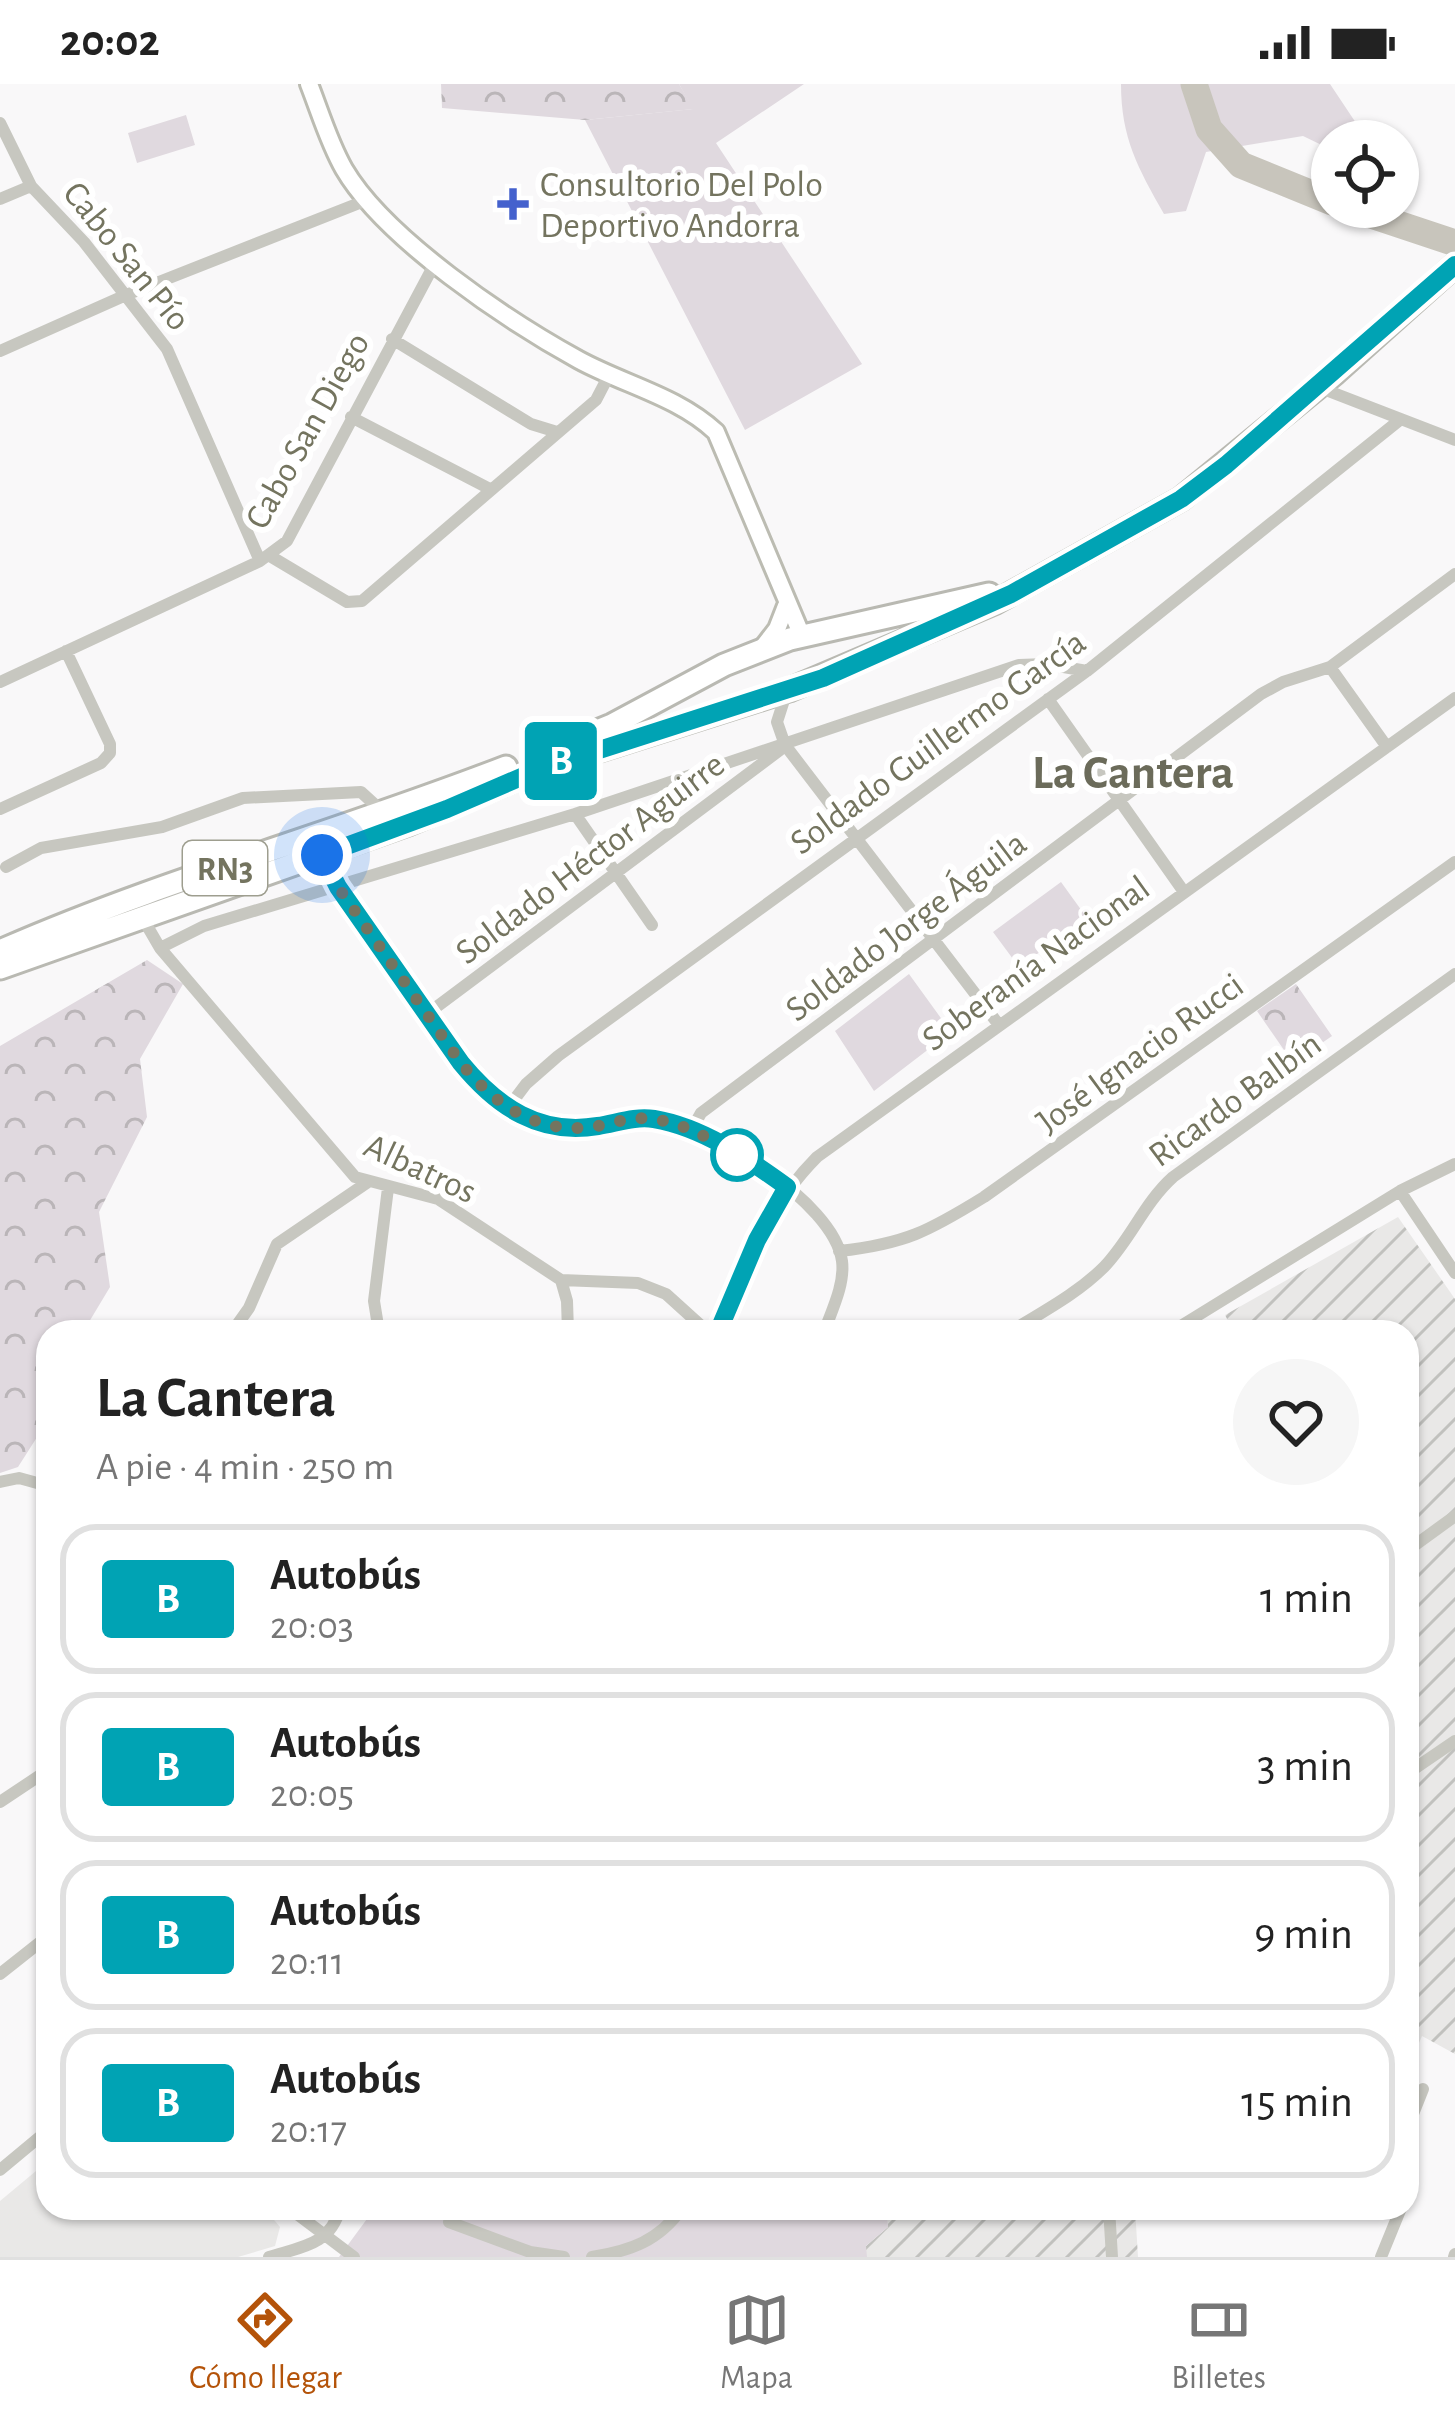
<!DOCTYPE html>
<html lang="es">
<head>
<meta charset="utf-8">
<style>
  body { margin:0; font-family:"Alegreya Sans",sans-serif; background:#f6f6f6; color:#222; height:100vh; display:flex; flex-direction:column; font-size:45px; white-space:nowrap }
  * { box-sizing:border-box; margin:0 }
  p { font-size:39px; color:#767676 }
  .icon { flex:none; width:66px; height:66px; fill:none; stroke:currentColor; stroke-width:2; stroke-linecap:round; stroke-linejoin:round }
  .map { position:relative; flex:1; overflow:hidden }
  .side { position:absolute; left:36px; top:1236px; width:1383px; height:900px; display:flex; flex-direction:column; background:#fff; border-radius:36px; box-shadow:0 3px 9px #0004 }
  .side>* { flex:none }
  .badge { padding:0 24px; border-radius:9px; font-size:42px; line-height:78px }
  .fabs { position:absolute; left:1311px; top:36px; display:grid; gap:24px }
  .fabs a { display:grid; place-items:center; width:108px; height:108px; border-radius:50%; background:#fff; box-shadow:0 3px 9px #0004; font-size:60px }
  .you { position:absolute; width:60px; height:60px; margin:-30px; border:9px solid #fff; border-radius:50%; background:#1a73e8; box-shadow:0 0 0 18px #1a73e833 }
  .map>.badge { position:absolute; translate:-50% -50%; box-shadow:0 0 0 6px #fff }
  .round { display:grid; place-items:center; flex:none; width:126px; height:126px; border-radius:63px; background:#f6f6f6 }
  .head { display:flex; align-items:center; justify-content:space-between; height:204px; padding:0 60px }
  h1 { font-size:57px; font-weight:600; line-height:90px }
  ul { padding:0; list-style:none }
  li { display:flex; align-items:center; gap:36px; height:150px; margin:0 24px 18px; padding:0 36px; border:6px solid #e0e0e0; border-radius:36px }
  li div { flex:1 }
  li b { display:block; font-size:45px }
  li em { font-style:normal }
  li .badge { min-width:132px; font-weight:700; text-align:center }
  .status { display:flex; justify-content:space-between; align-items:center; height:84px; padding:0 60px; background:#fff; direction:ltr }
  .status svg { height:33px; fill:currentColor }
  .tabs { display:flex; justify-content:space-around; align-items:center; height:168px; border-top:3px solid #e0e0e0; background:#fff; font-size:33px; color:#767676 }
  .tabs a { display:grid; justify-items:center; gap:6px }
  .tabs .selected { color:#b45309 }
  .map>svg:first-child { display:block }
</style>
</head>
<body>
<div class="status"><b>20:02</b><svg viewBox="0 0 49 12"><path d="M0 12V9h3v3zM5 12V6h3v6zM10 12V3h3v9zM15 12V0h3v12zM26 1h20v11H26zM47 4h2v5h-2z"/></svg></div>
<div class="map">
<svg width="1455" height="2173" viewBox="0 0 1455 2173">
  <defs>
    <pattern id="industrial-furrows" width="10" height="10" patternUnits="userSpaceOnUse" patternTransform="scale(3)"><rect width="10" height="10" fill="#e9e8e7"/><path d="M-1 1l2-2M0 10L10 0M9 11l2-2" fill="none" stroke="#c1c1be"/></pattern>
    <pattern id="forest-crowns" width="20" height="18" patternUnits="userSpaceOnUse" patternTransform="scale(3)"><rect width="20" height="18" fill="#e0d9df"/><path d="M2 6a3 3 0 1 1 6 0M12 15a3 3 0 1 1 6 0" fill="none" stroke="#bab5b8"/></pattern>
  </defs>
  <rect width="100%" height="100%" fill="#f9f8f9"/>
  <path fill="#e9e8e7" d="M48,2077v47h216l16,19 -5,19 -37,11h-238v-56z"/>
  <path fill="url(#industrial-furrows)" d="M1398,1133l57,82v755l-33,-18 -15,35v-739h-173l-9,-17z
    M887,2124h248l3,49h-279v-5l29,-25z"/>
  <path fill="#e0d9df" d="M679,0h125l-88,59 146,221 -117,66 -160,-310 108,-11z
    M1121,0h209l38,57h-36v9l-29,-14 -97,16 -20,59 -22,3c-26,-46 -43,-76 -43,-130z
    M186,31l9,30 -58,18 -9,-30z
    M1061,798l26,36 -68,49 -26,-35z
    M909,890l42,58 -77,59 -39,-60z
    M375,2124h512l1,19 -22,19 1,11h-528z"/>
  <path fill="url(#forest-crowns)" d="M441,0h238l15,25 -109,11 -143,-12z
    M147,876l36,24 -43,75 7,58 -48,95 11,75 -27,45h-35v88l-30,47 -18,6v-427z
    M1296,900l36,52 -39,27 -36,-52z"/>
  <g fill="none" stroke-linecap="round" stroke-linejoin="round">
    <path stroke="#c8c5bc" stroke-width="27" d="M1194,0l15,45 32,36 91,37
      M1347,123l108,36"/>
    <defs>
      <path id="secondary" d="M309,0c11,28 20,59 35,85 41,70 164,152 235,191 46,25 98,36 137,72l86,204
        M760,567l17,-22 9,-23"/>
      <path id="highway" d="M541,670l71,-29 112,-60 66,-26 199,-45
        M0,867c164,-72 339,-119 506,-184
        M0,884l408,-144 132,-55 249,-79 207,-88 185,-103 154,-126 120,-108"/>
    </defs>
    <use href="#secondary" stroke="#bcbcb2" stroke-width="22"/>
    <use href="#highway" stroke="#b9b9b2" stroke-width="27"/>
    <path stroke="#c7c7c0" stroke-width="12" d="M0,39l31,63 53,56 83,107 93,212
      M0,115l31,-13
      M392,255l139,85 26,8
      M0,267l126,-56 241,-95
      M1318,303l137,53
      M351,333l139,72
      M270,472l77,46 15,-1 234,-201 13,-25
      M1330,583l57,80
      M0,598l260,-121 27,-20 148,-278
      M786,610l-9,28 8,23 214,280
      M1048,615l136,193
      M0,725l101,-46 9,-10v-9l-44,-93
      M575,730l77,111
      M321,767l12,29 128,183c21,26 46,51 79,61 39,12 72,-10 110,-6 56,6 184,83 192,143 3,23 -10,49 -18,71
      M6,783l35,-19 121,-21 81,-29 118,-6 23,21
      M142,833l18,31 195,229 83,22 123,81 77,3 28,11 42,38
      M160,864l44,-22 371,-112 444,-149 27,-1 41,7
      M427,930l353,-264
      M508,1024l18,-24 32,-28 529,-385 314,-252
      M692,1045l9,-16 560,-419 22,-12 47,-15 125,-93
      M1400,1107l55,82
      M839,1167c66,-7 90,-20 145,-54l471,-335
      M561,1196l6,21 1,31
      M232,1248l17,-24 28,-64 91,-62
      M379,1248l-5,-31 14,-113
      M718,1248c27,-64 49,-125 99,-175l638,-459
      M1010,1248c32,-20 67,-38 94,-65 27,-28 40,-64 69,-90l282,-203
      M1171,1248l229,-141 55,-27
      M0,1398l19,-4 29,8
      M1407,1467l48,-35
      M1411,1687l44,-30
      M0,1718l48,-32
      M0,1890l48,-38
      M1407,2045l16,-40
      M0,2086l48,-40
      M289,2124l65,49
      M1109,2124l3,49
      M449,2138l81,30 34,5
      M269,2173c32,-10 62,-12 71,-49
      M592,2173c38,-6 67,-16 90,-49
      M1381,2173l20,-49
      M1454,2173l1,-3"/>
    <use href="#secondary" stroke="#fff" stroke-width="16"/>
    <use href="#highway" stroke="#fff" stroke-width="21"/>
  </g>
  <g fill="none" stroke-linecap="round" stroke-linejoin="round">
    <defs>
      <path id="line" d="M718,1248l39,-92 30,-53c-40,-29 -85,-60 -133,-68 -19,-3 -37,4 -56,7 -58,10 -101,-19 -137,-63l-123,-176 -16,-32 125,-46 93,-40 283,-91 188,-84 170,-95 45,-34 229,-200"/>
    </defs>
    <use href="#line" stroke="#fff" stroke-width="27"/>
    <use href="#line" stroke="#00a3b4" stroke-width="18"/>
    <path stroke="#74745f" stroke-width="12" stroke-dasharray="0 21.6" d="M322,771l16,32 123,176c35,43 78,73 136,63 18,-3 36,-10 55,-7 32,4 58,20 85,36"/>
  </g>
  <path fill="#4461cd" stroke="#fff" stroke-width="4.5" d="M507 102h12v12h12v12h-12v12h-12v-12h-12v-12h12z"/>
  <circle fill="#fff" stroke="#00a3b4" stroke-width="6" cx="737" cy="1071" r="24"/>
  <g text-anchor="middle" stroke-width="12" stroke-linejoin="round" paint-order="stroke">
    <rect fill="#fff" stroke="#9e9e8f" stroke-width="3" x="183" y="757" width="84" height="54" rx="9"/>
    <g font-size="33" font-weight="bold" fill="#74745f">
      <text x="225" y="796">RN3</text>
    </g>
    <g font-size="36" fill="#74745f" stroke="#fff" text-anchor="start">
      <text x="540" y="112">Consultorio Del Polo<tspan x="540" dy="41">Deportivo Andorra</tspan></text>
    </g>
    <g font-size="36" fill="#74745f" stroke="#fff">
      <text transform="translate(128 171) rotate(51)" y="13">Cabo San Pío</text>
      <text transform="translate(306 346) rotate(-61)" y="13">Cabo San Diego</text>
      <text transform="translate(937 657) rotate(-36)" y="13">Soldado Guillermo García</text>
      <text transform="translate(589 773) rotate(-37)" y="13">Soldado Héctor Aguirre</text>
      <text transform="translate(905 841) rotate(-37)" y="13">Soldado Jorge Águila</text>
      <text transform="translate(1035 878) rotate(-36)" y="13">Soberanía Nacional</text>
      <text transform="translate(1139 968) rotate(-36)" y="13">José Ignacio Rucci</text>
      <text transform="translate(1234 1014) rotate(-36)" y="13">Ricardo Balbín</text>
      <text transform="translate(421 1083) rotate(25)" y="13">Albatros</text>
    </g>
    <g font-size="48" font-weight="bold" fill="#6b6b5a" stroke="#fff">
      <text x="1133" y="704">La Cantera</text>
    </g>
  </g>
</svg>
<div class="fabs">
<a><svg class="icon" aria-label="locate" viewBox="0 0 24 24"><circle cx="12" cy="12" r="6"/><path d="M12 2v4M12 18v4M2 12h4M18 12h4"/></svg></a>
</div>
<div class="you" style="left:322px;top:771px"></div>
<b class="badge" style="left:561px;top:677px;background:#00a3b4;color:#fff">B</b>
<section class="side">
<div class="head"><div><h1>La Cantera</h1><p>A pie · 4 min · 250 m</p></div><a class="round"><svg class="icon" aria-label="heart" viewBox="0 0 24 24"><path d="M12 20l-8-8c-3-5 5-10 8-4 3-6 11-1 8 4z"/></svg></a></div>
<ul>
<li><span class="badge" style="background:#00a3b4;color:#fff">B</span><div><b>Autobús</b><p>20:03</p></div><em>1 min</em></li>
<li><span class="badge" style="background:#00a3b4;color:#fff">B</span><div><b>Autobús</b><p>20:05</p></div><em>3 min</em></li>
<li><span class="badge" style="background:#00a3b4;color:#fff">B</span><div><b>Autobús</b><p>20:11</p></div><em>9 min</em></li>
<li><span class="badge" style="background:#00a3b4;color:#fff">B</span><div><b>Autobús</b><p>20:17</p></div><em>15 min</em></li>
</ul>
</section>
</div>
<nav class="tabs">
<a class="selected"><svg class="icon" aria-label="directions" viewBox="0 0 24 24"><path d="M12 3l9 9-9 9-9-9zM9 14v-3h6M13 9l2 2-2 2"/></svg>Cómo llegar</a>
<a><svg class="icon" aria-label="map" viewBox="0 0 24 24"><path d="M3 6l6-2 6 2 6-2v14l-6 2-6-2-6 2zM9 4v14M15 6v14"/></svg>Mapa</a>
<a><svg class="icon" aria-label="tickets" viewBox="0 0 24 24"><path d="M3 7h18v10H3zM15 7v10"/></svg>Billetes</a>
</nav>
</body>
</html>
